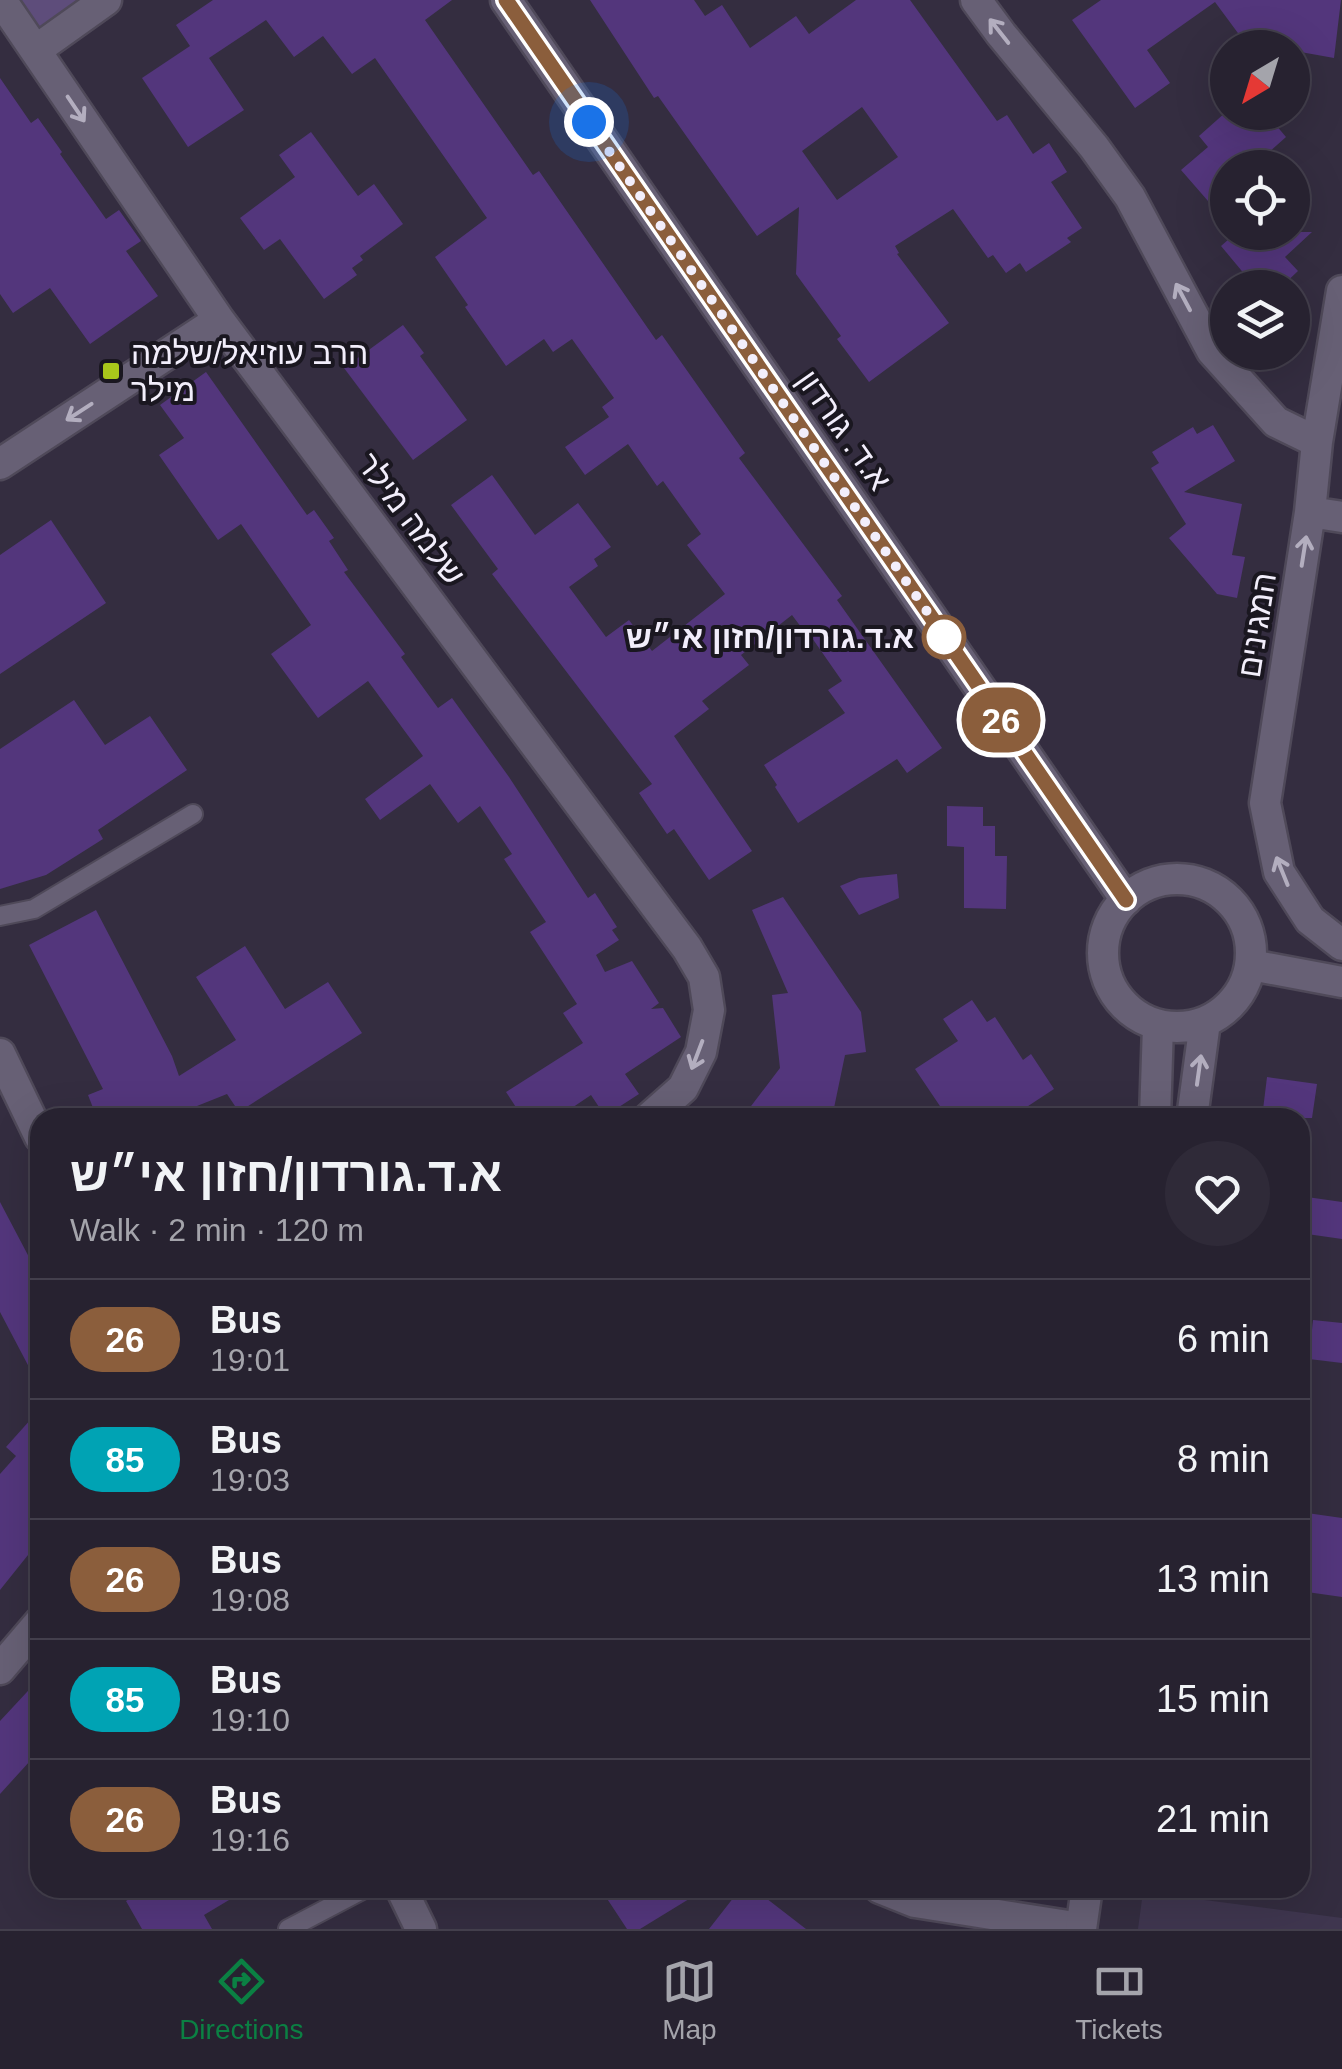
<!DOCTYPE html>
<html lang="en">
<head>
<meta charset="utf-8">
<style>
  body { margin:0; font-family:Helvetica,"Noto Sans Hebrew",sans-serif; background:#2f2a38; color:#f1f3f6; height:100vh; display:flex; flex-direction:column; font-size:38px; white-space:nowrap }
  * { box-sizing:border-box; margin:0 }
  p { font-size:32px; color:#a4a4ab }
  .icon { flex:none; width:55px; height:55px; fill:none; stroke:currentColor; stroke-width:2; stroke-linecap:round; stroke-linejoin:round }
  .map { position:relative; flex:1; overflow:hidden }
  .panel { position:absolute; left:30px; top:1108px; width:1280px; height:790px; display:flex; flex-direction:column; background:#272230; border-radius:30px; box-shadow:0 10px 40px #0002,0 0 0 2px #433f4c }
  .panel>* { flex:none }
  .badge { padding:0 20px; border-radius:32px; font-size:35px; line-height:65px }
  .needle { width:65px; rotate:218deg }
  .controls { position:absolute; left:1210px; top:30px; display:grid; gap:20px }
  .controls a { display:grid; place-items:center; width:100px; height:100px; border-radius:50%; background:#272230; box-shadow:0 10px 40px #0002,0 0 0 2px #433f4c; font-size:50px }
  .you { position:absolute; width:50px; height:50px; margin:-25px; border:8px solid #fff; border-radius:50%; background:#1a73e8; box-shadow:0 0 0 15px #1a73e833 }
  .map>.badge { position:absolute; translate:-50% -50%; box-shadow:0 0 0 5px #fff }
  .round { display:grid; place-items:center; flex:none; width:105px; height:105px; border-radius:52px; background:#2f2a38 }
  .head { display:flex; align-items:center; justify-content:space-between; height:170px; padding:0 40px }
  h1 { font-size:48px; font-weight:700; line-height:75px }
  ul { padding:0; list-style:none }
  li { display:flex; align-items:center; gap:30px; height:120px; padding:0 40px; border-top:2px solid #433f4c }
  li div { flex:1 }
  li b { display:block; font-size:38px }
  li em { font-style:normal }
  li .badge { min-width:110px; font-weight:700; text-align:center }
  .dock { display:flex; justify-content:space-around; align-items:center; height:140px; border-top:2px solid #433f4c; background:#272230; font-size:28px; color:#a4a4ab }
  .dock a { display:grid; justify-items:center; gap:5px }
  .dock .active { color:#0b8043 }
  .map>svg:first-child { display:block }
</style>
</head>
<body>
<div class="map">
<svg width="1342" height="1929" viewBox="0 0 1342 1929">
  <rect width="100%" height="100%" fill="#342d40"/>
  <path fill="#3f364f" d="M1143,1892l199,26v11h-204z"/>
  <path fill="#5e4d7b" d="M1,0h105l-70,50z"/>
  <path fill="#53367c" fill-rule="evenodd" d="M213,0h239l-27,20 108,155 6,-4 117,169 6,-5 83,118 -6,5 103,138 -5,4 105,148 -35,25 -10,-14 -99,64 -23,-36 2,-2 -13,-20 81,-52 -17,-23 14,-9 -39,-56 -2,2 -9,-12 -51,40 8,10 -47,36 7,8 -35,27 78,115 -43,29 -35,-51 -7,5 -28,-41 13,-9 -160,-210 6,-5 -47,-64 41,-30 43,60 43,-32 33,44 -17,12 4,7 -29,21 37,50 23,-17 23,31 73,-57 -38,-49 14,-11 -38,-53 -6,5 -29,-42 -43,31 -20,-28 44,-30 -7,-10 12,-9 -42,-59 -19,13 -9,-13 -38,27 -41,-59 3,-2 -33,-48 52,-39 -112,-160 -23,16 -29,-38 -29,21 -28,-37 -57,38 35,52 -56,37 -46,-69 48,-32 -14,-21z
    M590,0h104l11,16 17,-11 28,43 46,-32 13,18 47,-34h54l87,121 10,-6 26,39 16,-11 18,29 -16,10 31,46 -15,10 4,4 -45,30 -6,-9 -14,10 -13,-18 -5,3 -35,-49 -58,37 4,7 -2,1 52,69 -80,59 -32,-43 4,-3 -45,-62 3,-67 -42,29 -99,-140 -4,2zM862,107l36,50 -61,43 -35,-49z
    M1101,0h240l-7,58 -39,-7 -3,-3h-43l-34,-46 -68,48 23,33 -35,25 -63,-88z
    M0,78l31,45 7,-5 24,34 -2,2 46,65 13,-9 22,31 -15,10 32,45 -68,48 -40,-56 -37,25 -13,-19z
    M1226,112h39l21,25 -35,31h-23v56l-47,-54 27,-23 -9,-11z
    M311,132l47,64 16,-12 29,40 -43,32 3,4 -11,8 5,7 -33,24 -44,-60 -16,11 -24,-32 55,-41 -16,-22z
    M1237,232h75l-27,25 13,14 -18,17h-24l-35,-42z
    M403,325l21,28 -4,3 47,64 -54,40 -69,-92z
    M206,372l101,143 7,-5 20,28 -5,3 19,29 -4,2 61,82 -4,3 37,51 14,-10 57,79 79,121 7,-5 22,34 -5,3 7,10 -23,15 9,17 27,-11 27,42 -8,6 12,-1 18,29 -56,37 14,20 -34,22 -14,-21 -34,23h-34l-17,-26 77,-49 -20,-30 14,-9 -47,-72 16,-10 -42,-63 8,-5 -32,-48 -22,17 -28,-39 -50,36 -15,-21 58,-43 -55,-75 -50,37 -47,-64 40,-29 -70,-101 -23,16 -59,-85 25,-17 -24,-33z
    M1213,425l22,36 -51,31 58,12 -10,51 13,2 -8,41 -20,-4 -48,-56 17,-14 -35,-56 8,-5 -7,-11 41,-25 4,7z
    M51,520l55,83 -106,71v-119z
    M74,700l31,45 45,-29 37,54 -89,60 5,9 -57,36 -46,14v-140z
    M947,806l36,1v19h12v30h12l-1,53 -42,-1v-61l-17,-1z
    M897,874l2,24 -40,17 -19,-29 19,-8z
    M783,897l78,115 5,40 -21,3 -11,53 -8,10h-84l38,-50 -8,-73 16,-2 -36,-83z
    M96,910l76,146 7,20 57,-36 -40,-63 49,-31 40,63 43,-27 34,51 -123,79 -12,-18 -60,24h-70l-9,-23 15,-6 -74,-144z
    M972,1000l15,22 8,-5 28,43 8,-6 23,35 -44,29h-62l-33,-49 43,-28 -15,-22z
    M1267,1077l50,7 -5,34h-50z
    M1300,1196l42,6v37l-42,-6z
    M0,1202l40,76v110l-40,-76z
    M1313,1320l29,3v40l-33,-4z
    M40,1409v131l-40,50v-116l16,-18 -10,-9z
    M1300,1512l42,6v79l-42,-6z
    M40,1678v72l-40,44v-73z
    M147,1888h102l-45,27 8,14h-70l-16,-28z
    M600,1888h107l-67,41h-13z
    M741,1888h12l53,41h-97z"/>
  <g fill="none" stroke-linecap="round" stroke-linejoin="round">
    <defs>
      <path id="lane" d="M0,916l34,-7 159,-95
        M288,1929l78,-41"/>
      <path id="street" d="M1,0l218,320 468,628 17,29 5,33 -8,42 -18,36 -34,30
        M976,0l25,34 93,113 36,50 82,154 64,71 41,20
        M36,50l70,-50
        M1342,291l-25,151 -7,70 -45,291 14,69 31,48 32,25
        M0,464l219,-144
        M1310,512l32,5
        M0,1054l40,83
        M0,1669l40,-47
        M401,1888l20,41
        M880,1888l35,14 166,26"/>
      <path id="secondary" d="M506,0l620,900
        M1103 953a74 74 0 1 1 148 0a74 74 0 1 1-148 0Z
        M1251,965l91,17
        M1155,1118l3,-93
        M1192,1118l13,-96
        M1081,1929l6,-41"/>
    </defs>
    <use href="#lane" stroke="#4f4959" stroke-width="22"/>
    <use href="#street" stroke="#4f4959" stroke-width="35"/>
    <use href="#secondary" stroke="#4f4959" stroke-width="35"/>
    <use href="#lane" stroke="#676075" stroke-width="18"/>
    <use href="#street" stroke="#676075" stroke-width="30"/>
    <use href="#secondary" stroke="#676075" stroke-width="30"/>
  </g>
  <defs><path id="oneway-shaft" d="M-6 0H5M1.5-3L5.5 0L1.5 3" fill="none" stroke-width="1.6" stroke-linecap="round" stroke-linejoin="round" transform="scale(2.5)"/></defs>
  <g stroke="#b3aebf">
    <use href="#oneway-shaft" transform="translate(999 31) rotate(-128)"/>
    <use href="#oneway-shaft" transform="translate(76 109) rotate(56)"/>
    <use href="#oneway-shaft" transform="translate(1183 297) rotate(-118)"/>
    <use href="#oneway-shaft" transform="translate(79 412) rotate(147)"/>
    <use href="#oneway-shaft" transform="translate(1304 551) rotate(-81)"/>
    <use href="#oneway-shaft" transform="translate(1282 871) rotate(-112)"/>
    <use href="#oneway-shaft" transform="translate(697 1055) rotate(111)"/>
    <use href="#oneway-shaft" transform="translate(1199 1070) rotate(-82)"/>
  </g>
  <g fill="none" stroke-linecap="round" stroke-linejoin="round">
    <defs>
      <path id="line" d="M506,0l620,900"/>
    </defs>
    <use href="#line" stroke="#fff" stroke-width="22"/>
    <use href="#line" stroke="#8b5e3c" stroke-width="15"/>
    <path stroke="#f2eefb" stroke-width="10" stroke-dasharray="0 18" d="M589,122l359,520 -4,-5"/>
  </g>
  <rect fill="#a9c71b" stroke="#1a1720" stroke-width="4" x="101" y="361" width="20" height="20" rx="5"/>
  <circle fill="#fff" stroke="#8b5e3c" stroke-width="5" cx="944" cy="637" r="20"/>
  <g text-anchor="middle" stroke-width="8" stroke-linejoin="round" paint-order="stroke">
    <g font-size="32" fill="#f2eefb" stroke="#1a1720" text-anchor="start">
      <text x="131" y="364">הרב עוזיאל/שלמה<tspan x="131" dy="37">מילר</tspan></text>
    </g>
    <g font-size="32" fill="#f2eefb" stroke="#1a1720">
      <text transform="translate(844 430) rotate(55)" y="11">א.ד. גורדון</text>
      <text transform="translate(411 519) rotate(53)" y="11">שלמה מילר</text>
      <text transform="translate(1257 625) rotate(-81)" y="11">המגינים</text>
    </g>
    <g font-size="32" font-weight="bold" fill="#f2eefb" stroke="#1a1720" text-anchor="end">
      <text x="914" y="648">א.ד.גורדון/חזון אי״ש</text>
    </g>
  </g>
</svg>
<div class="controls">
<a><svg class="needle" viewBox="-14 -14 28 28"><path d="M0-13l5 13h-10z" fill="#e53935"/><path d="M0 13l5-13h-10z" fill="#a4a4ab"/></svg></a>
<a><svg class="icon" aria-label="locate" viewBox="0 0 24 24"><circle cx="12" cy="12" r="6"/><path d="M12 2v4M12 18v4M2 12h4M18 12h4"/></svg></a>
<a><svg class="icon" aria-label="layers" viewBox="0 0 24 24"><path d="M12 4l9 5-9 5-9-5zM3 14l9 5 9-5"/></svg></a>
</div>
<div class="you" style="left:589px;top:122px"></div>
<b class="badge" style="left:1001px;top:720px;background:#8b5e3c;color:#fff">26</b>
<section class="panel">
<div class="head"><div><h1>א.ד.גורדון/חזון אי״ש</h1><p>Walk · 2 min · 120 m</p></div><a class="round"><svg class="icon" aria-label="heart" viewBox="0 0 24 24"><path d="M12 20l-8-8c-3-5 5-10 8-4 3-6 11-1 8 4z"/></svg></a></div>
<ul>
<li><span class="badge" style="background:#8b5e3c;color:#fff">26</span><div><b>Bus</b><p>19:01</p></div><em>6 min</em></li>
<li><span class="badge" style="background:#00a3b4;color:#fff">85</span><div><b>Bus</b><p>19:03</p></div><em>8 min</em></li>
<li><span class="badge" style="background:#8b5e3c;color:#fff">26</span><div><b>Bus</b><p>19:08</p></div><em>13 min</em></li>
<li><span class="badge" style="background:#00a3b4;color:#fff">85</span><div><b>Bus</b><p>19:10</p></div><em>15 min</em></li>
<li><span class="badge" style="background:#8b5e3c;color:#fff">26</span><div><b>Bus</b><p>19:16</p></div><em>21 min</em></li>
</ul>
</section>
</div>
<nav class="dock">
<a class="active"><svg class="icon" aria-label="directions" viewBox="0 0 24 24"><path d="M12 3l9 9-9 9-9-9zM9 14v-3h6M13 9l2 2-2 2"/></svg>Directions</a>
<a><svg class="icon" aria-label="map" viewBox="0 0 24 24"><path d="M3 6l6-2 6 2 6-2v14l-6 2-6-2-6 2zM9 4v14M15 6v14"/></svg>Map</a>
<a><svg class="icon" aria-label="tickets" viewBox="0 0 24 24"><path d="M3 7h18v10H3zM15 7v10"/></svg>Tickets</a>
</nav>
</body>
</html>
